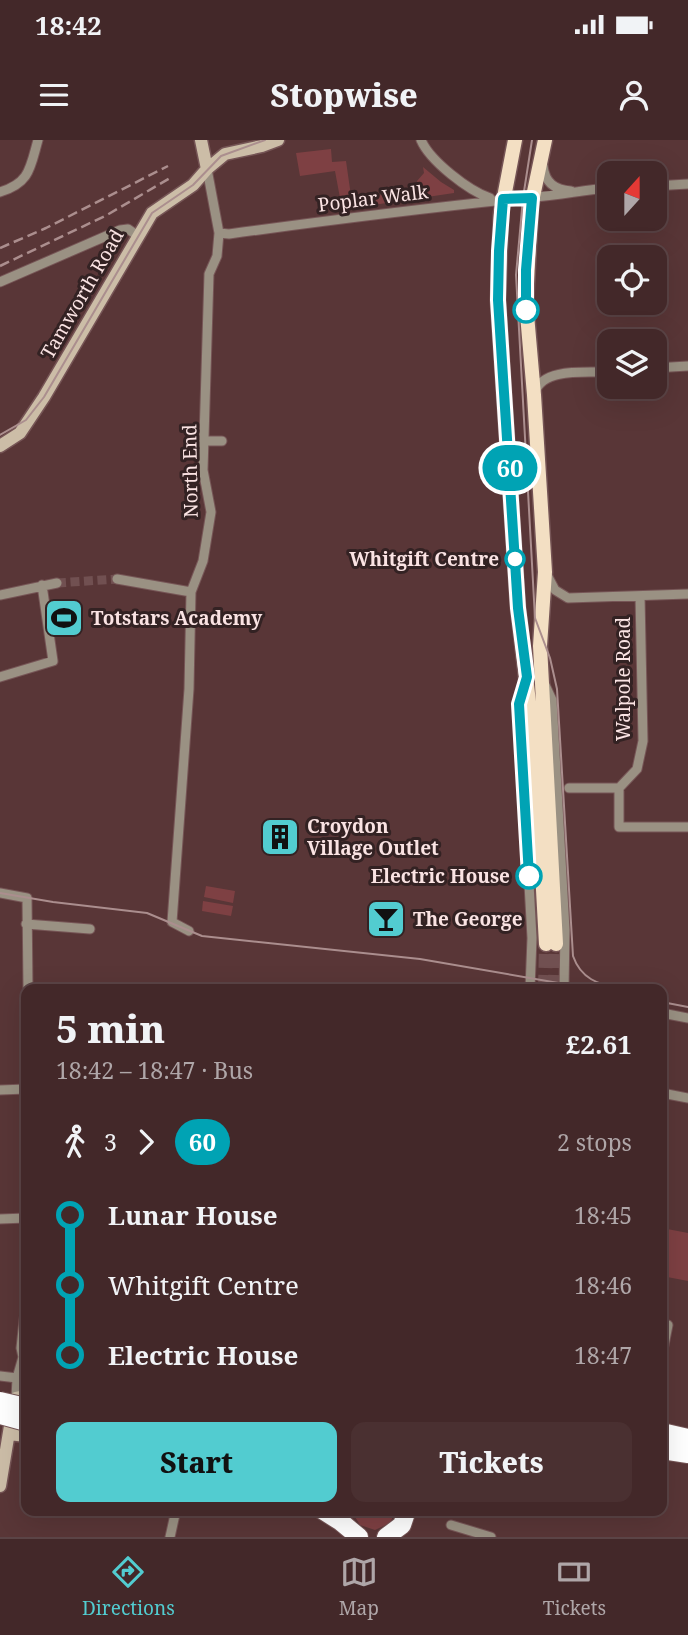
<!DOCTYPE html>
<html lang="en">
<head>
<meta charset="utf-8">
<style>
  body { margin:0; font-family:"Noto Serif",serif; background:#4a3031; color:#f1f3f6; height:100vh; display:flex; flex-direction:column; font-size:26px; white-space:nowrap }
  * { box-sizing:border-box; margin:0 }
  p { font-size:23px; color:#afa6a8 }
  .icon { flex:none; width:38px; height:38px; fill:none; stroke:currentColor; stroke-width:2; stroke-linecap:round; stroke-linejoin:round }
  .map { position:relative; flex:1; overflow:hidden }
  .side { position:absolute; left:21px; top:844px; width:646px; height:532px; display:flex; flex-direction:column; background:#432829; border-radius:14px; box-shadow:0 7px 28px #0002,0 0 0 2px #5b4446 }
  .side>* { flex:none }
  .badge { padding:0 14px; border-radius:23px; font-size:24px; line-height:46px }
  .needle { width:46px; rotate:21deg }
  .buttons { position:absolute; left:597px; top:21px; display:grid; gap:14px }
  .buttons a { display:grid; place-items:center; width:70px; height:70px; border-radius:14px; background:#432829; box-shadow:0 7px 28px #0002,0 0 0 2px #5b4446; font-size:35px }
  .map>.badge { position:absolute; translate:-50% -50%; box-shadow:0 0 0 4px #fff }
  .legs { display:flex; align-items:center; gap:10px; height:77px; padding:0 35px; font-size:23px }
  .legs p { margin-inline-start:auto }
  .overview { display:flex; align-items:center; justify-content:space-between; height:119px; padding:0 35px }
  h1 { font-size:38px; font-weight:800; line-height:52px }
  .button { display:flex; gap:14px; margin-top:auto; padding:14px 35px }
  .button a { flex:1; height:80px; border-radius:14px; background:#52ccd0; color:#111; font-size:28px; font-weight:800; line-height:80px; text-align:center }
  .button a+a { background:#4a3031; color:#f1f3f6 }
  ul { padding:0 35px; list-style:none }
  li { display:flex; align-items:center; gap:24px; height:70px; font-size:26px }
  li i { display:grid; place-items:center; width:10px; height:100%; margin:0 9px; background:currentColor }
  li i::after { content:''; width:18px; height:18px; margin:-9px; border:5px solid; border-radius:50%; background:#432829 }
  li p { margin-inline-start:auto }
  li:first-child i { background:linear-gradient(#0000 50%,currentColor 0) }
  li:last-child i { background:linear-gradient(currentColor 50%,#0000 0) }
  .status { display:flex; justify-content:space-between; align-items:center; height:49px; padding:0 35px; background:#432829; direction:ltr }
  .status svg { height:19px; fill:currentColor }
  header { display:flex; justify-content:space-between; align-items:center; height:91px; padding:0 35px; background:#432829; font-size:32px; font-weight:800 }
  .tab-bar { display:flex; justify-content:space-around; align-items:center; height:98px; border-top:2px solid #5b4446; background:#432829; font-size:19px; color:#afa6a8 }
  .tab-bar a { display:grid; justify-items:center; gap:4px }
  .tab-bar .current { color:#52ccd0 }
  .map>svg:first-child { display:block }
</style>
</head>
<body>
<div class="status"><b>18:42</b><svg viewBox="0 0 49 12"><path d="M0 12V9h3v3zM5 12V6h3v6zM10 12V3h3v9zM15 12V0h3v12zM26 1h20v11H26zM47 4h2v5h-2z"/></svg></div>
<header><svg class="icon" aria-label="menu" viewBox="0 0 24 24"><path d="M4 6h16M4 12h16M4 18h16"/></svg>Stopwise<svg class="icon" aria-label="person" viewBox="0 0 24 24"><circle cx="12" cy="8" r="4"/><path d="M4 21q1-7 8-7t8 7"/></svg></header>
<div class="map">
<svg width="688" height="1397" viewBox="0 0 688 1397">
  <rect width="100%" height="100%" fill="#593637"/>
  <path fill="#7e4043" d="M331,9l1,13 14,-1 5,35 -11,2 -5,-27 -35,5 -4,-23z
    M423,27l18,15 13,8v3l-81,12 -1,-9 32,-3 15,-5 -2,-7 7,-8z
    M206,746l29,5 -2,12 -29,-6z
    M203,761l30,5 -2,10 -29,-5z
    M662,1088l26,5v48l-26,-5z
    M351,1370h45l-6,13 -15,7 -15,-5z"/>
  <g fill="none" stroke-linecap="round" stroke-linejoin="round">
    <path stroke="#715051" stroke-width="9" stroke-dasharray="9 4.5" stroke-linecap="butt" d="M57,443l60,-4"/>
    <path stroke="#715051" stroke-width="14" stroke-dasharray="14 7" stroke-linecap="butt" d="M545,849l1,-45
      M555,849l1,-45"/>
    <defs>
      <path id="street" d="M421,0c9,21 48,51 69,58
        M543,26c2,17 12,24 28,25
        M654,46l34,-2
        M0,52c30,-9 30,-24 38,-52
        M219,93l10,1c102,-14 204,-27 306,-37 26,-2 49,-7 74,-9
        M0,142l120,-52 8,-1 10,7
        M654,228l34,-2
        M535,252c8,-25 52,-19 74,-20
        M205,301h17
        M546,433l9,17 13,8 120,-4
        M117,439l74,13
        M0,455l57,-12
        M0,537l53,-16 -11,-76
        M545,545l7,15 13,230 -1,59
        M524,547l-5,17 13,234 -2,51
        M569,648h50l18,-19 6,-28 -3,-145
        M619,648v39h69
        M0,753l27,5 1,91
        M26,784l64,5
        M189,791l-17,-9 17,-233 2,-97 12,-31 8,-49 -8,-42 6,-196 8,-18 2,-23 -12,-64
        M662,873l26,5
        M0,950l26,-1
        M662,953l26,5
        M0,1079l26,-1
        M662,1215l6,-30
        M0,1236l17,2
        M16,1258l1,-20 6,-21 -2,-9 5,-46
        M451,1385l40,12
        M170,1397l6,-27"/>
      <path id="secondary" d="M201,0l6,29
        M0,306l20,-13 24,-36 108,-184 41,-28 14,-16 18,-15 37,-8 16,-6
        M9,1294l17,2
        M0,1346l14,-84 2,-4 10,-2"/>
      <path id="primary" d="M515,0l-14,73 -3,88 20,307 18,154 10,182
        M545,0l-14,66 -5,97 8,92 11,177 -5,74 16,298"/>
      <path id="highway" d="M662,1292l26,6
        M662,1310l26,4
        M322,1370l19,12
        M338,1370l3,12 18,15
        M386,1397l16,-12 5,-15"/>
    </defs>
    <use href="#street" stroke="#765556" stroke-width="11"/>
    <use href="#secondary" stroke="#765556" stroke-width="15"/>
    <use href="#primary" stroke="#765556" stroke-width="17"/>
    <use href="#highway" stroke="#765556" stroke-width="20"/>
    <use href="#street" stroke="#9a9183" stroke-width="9"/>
    <use href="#secondary" stroke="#ccbda7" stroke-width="12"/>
    <use href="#primary" stroke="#f3dfc3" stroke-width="14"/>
    <use href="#highway" stroke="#fff" stroke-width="18"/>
    <path stroke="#ab8e8e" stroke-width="2" d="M532,0l-9,58 -7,77 19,343 15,40 7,31 16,267c8,23 25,28 47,33
      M0,295l26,-15 18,-23 108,-184 41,-28 28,-29 44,-16
      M0,753l53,9 94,11 55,23 218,23 173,30
      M662,862l26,5"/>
    <path stroke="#ab8e8e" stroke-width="2.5" stroke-dasharray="10 5" stroke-linecap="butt" d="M0,108l46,-20 122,-62
      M0,126l107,-51 63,-37"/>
    <defs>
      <path id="highway-bridge" d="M0,1261l26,6
        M0,1275l26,7"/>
    </defs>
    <use href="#highway-bridge" stroke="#765556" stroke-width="20" stroke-linecap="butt"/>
    <use href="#highway-bridge" stroke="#fff" stroke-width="18"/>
  </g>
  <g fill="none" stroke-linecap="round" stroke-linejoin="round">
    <defs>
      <path id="line-1" d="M526,170v-40l6,-72 -29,1 -4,52 -1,49 20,308 9,69 -8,27 10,172"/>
    </defs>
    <use href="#line-1" stroke="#fff" stroke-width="16"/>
    <use href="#line-1" stroke="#00a3b4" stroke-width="10"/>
  </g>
  <defs>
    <symbol id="stadium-square" viewBox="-11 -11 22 22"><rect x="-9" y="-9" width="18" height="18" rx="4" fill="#52ccd0" stroke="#332223"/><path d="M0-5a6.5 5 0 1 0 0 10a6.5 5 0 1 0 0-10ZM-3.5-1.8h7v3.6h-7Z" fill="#111"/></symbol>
    <symbol id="building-square" viewBox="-11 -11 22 22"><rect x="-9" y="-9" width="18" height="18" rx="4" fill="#52ccd0" stroke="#332223"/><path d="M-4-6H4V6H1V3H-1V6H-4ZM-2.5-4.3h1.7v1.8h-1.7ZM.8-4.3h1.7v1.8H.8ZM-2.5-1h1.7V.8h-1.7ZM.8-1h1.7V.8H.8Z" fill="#111"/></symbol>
    <symbol id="bar-square" viewBox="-11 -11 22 22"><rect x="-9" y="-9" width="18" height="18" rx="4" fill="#52ccd0" stroke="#332223"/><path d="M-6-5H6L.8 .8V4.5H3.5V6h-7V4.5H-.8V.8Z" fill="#111"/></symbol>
  </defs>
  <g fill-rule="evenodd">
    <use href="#stadium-square" x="42" y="456" width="44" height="44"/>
    <use href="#building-square" x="258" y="675" width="44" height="44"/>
    <use href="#bar-square" x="364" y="757" width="44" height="44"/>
  </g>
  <g fill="#fff" stroke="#00a3b4" stroke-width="3.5">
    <circle cx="526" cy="170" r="12"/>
    <circle cx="515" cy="419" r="9"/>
    <circle cx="529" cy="736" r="12"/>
  </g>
  <g text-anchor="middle" stroke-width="6" stroke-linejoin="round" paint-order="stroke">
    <g font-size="19" fill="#fae3e3" stroke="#332223">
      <text transform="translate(373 58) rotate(-7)" y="7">Poplar Walk</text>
      <text transform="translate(82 154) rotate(-60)" y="7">Tamworth Road</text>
      <text transform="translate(190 331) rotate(-91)" y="7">North End</text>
      <text transform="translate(623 539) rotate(-90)" y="7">Walpole Road</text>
    </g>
    <g font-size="19" font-weight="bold" fill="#fae3e3" stroke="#332223" text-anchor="end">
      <text x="499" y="426">Whitgift Centre</text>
      <text x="510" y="743">Electric House</text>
    </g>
    <g font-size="19" font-weight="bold" fill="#fae3e3" stroke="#332223" text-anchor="start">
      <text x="91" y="485">Totstars Academy</text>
      <text x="307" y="693">Croydon<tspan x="307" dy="22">Village Outlet</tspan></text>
      <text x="413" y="786">The George</text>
    </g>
  </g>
</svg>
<div class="buttons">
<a><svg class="needle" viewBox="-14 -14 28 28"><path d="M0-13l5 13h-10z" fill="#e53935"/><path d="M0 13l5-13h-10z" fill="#afa6a8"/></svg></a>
<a><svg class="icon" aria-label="locate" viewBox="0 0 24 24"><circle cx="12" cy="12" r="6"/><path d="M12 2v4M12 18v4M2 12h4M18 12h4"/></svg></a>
<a><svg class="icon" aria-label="layers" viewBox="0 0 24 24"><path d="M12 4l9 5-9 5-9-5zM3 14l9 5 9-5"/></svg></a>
</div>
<b class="badge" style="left:510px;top:328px;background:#00a3b4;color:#fff">60</b>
<section class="side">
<div class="overview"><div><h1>5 min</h1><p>18:42 – 18:47 · Bus</p></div><b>£2.61</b></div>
<div class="legs"><svg class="icon" aria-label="walk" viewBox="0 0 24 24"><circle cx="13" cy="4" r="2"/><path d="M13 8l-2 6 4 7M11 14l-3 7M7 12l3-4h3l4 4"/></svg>3<svg class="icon" aria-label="forward" viewBox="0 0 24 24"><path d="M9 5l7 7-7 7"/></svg><b class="badge" style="background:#00a3b4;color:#fff">60</b><p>2 stops</p></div>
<ul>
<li><i style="color:#00a3b4"></i><b>Lunar House</b><p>18:45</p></li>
<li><i style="color:#00a3b4"></i><span>Whitgift Centre</span><p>18:46</p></li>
<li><i style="color:#00a3b4"></i><b>Electric House</b><p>18:47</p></li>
</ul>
<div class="button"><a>Start</a><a>Tickets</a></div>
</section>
</div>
<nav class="tab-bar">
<a class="current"><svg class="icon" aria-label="directions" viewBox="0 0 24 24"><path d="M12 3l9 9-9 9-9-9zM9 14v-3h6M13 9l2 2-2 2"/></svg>Directions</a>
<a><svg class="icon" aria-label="map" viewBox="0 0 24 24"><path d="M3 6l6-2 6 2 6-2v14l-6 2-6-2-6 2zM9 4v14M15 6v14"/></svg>Map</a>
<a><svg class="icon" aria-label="tickets" viewBox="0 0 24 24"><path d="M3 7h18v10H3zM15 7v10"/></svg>Tickets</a>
</nav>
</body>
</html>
